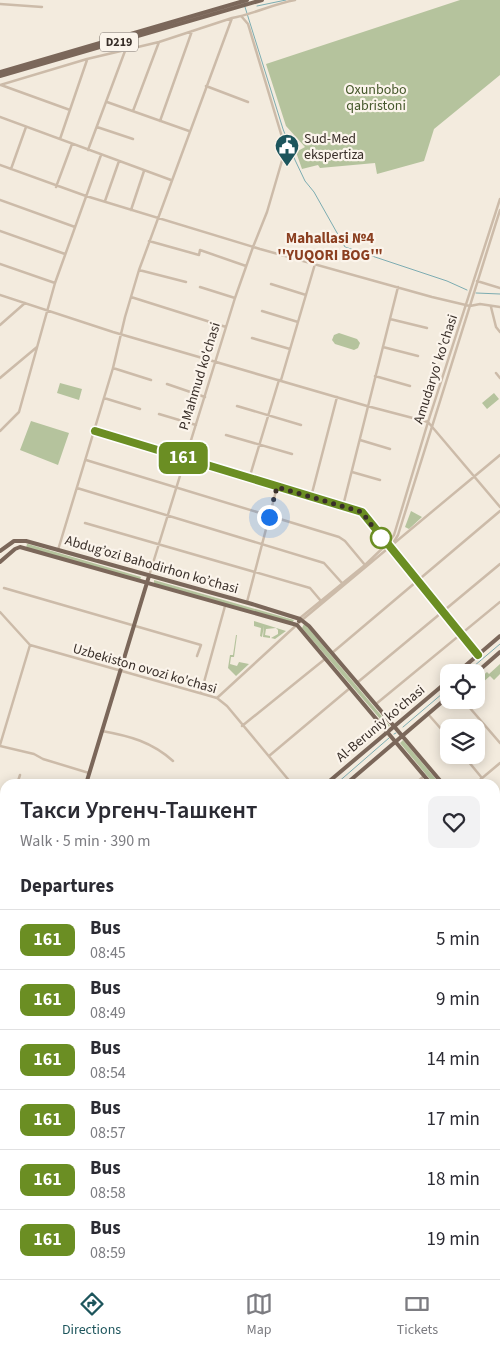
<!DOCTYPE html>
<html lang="en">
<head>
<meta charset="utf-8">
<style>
  body { margin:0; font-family:"Source Sans 3",sans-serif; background:#f2f2f3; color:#2b2b33; height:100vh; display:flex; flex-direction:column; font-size:19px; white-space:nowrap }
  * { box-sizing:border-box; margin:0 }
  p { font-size:16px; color:#7c7c81 }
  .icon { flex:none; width:28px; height:28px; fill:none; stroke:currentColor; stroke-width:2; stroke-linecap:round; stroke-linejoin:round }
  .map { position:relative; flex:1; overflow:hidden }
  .details { position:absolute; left:0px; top:779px; width:500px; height:501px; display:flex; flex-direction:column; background:#fff; border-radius:15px 15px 0 0; box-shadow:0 2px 12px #0003 }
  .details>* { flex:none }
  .badge { padding:0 10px; border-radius:8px; font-size:18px; line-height:32px }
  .tools { position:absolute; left:440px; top:664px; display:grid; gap:10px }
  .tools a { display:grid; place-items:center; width:45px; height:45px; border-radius:10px; background:#fff; box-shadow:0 2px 12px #0003; font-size:25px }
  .you { position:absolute; width:25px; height:25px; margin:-12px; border:4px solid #fff; border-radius:50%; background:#1a73e8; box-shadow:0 0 0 8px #1a73e833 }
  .map>.badge { position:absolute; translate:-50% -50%; box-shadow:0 0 0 2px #fff }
  h2 { padding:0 20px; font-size:19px; line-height:45px }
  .round { display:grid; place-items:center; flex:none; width:52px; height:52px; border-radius:10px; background:#f2f2f3 }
  .overview { display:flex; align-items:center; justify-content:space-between; height:85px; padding:0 20px }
  h1 { font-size:24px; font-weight:600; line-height:38px }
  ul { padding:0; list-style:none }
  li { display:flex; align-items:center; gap:15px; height:60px; padding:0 20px; border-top:1px solid #e1e1e2 }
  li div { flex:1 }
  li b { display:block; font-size:19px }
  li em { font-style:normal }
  li .badge { min-width:55px; font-weight:700; text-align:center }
  .dock { display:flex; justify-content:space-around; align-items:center; height:70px; border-top:1px solid #e1e1e2; background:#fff; font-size:14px; color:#7c7c81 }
  .dock a { display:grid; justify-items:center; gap:2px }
  .dock .current { color:#1d555c }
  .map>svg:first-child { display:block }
</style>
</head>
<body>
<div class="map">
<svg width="500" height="1279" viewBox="0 0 500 1279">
  <rect width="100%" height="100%" fill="#f3ebde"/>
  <path fill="#b5c39d" d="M460,0h40v75l-66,54 -10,32 -47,13 -2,-11 -55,5 -2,-3 -16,4 -6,-17 9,-5 -19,-21 -20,-62z
    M339,333l18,6 3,4 -2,5 -4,2 -19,-6 -3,-4 2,-5z
    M60,383l22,6 -3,11 -22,-7z
    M494,393l5,6 -12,10 -5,-6z
    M31,421l38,12 -11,32 -38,-15z
    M411,511l11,6 -13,12 -4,-2z
    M27,544h1l113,33 -1,3 -114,-32z
    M154,580l140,40 -2,3 -138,-39z
    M254,621l32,10 -11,8 -4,-1 7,-4v-4l-2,-2 -10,1 -1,6 5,1v2l-7,-1 1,-11 -2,11 -2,-1 1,-8 -7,-2z
    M304,624h1l85,102 -3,1 -85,-99z
    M236,635h1l-3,22h-3l-1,7 7,2 2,-4 10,2 -13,12 -8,-8 2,-13h3z
    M500,664v10l-6,6 -4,-4 -8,7 -3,-4 8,-7 2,2z
    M403,740l37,44h-6l-34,-41z
    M500,946v27l-5,4v-28z
    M140,1275h66l-4,4h-69z"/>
  <path fill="#7cacb1" d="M500,976v44l-5,3v-43z
    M81,1275h49l-7,4h-50z"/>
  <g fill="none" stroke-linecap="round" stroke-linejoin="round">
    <path stroke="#7cacb1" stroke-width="1" d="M257,6l29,-6
      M245,7l38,122 12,31 10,21 9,11 31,55 102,34 20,9
      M476,293l24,1
      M467,672l33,-28
      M403,727l46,-39
      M394,734l2,-1
      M336,784l53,-46
      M0,1071l5,-5"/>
    <path stroke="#ccbba9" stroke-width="2.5" d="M0,4l42,3
      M242,17l6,7 34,113 1,13
      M0,85l87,-26 72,-17 73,-24c22,-4 41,-14 63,-18
      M1,85l69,25
      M206,86l42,16
      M107,102l82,29
      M133,111l26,-69
      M0,117l171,63
      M160,121l32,-90
      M97,127l36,12
      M60,139l27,-79
      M88,150l37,-99
      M0,165l86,31 174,53 172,48 38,9 10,-2 20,3
      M11,169l15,-42
      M56,187l16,-43
      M0,200l75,27
      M105,201l14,-40
      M131,210l13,-39
      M0,231l65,23
      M149,241l50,14 1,-5 46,16
      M0,264l55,19
      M139,270l47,12
      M477,281l23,7
      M271,284l35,11
      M200,287l35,11
      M0,295l113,37 254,74 61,16 72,85
      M131,297l95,30
      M491,307l5,20 4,5
      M262,311l36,11
      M390,319l37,9
      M0,325l25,-22
      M252,338l38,11
      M383,347l35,9
      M113,368l38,12
      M496,373l4,5
      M375,376l35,10
      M0,378l37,-31
      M281,380l34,-116
      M167,384l38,13
      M104,398l36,11
      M237,406l64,19
      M159,414l37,11
      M0,431l19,-19 36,-129 46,-128
      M95,431l267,82 116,142
      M226,435l66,19
      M360,440l30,9
      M86,460l253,77 6,4 20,24
      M352,472l28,8
      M249,479l30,-99
      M77,488l247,75 18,20
      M311,497l26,-100
      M343,506l55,-219
      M85,523l225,65 11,13
      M392,545l6,-10 102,-325
      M58,550l55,-182 12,-51 14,-47 93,-252
      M149,576l86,-278 18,-51 14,-35 19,-65
      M4,588l197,57 -4,11
      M247,602l30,-115
      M0,612l30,33 187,53 10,8 65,78
      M300,618l65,-53 22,-21 7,-9 34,-113 72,-223
      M332,653l168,-142
      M358,682l142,-118
      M201,693l24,-87
      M217,698l85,-78 198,-165
      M463,700l37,43
      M376,704l124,-102
      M428,714l21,24
      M242,726l83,-67
      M102,731c28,5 50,11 71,30
      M0,745l30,-100
      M0,746l34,8 9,5 46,14
      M463,755l19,23
      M269,756l81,-68
      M17,784l3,-9
      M415,784l9,-8
      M475,784l25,-21
      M495,818l5,-5
      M495,1049l5,-3
      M495,1083l5,-3
      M0,1124l5,6
      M495,1124l5,-1
      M0,1178l5,6
      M0,1205l5,-5
      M492,1275l1,4
      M36,1279l8,-4"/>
    <path stroke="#7b675a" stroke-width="4" d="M0,72l247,-72
      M0,76l262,-76
      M0,551l14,-10h12l226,63 48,15
      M0,562l15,-13 5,-2 277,78 134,159
      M299,621l1,-2 9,7 134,158
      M458,672l42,-36
      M476,673l24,-21
      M86,784l63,-208
      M326,784l123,-104
      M346,784l103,-88
      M495,845l5,6
      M495,859l5,5
      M0,860l5,6
      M0,866l5,6
      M0,919h5
      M0,1063l5,-4
      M0,1076l5,-4
      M495,1242l5,-1
      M348,1279l24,-4"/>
  </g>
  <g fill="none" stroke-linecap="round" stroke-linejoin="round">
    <defs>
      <path id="line" d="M95,431l267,81 116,143"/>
    </defs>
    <use href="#line" stroke="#fff" stroke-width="11"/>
    <use href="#line" stroke="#6b8e23" stroke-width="8"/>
    <path stroke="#392f29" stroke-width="5" stroke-dasharray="0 9" d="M269,517l8,-30 85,25 19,26"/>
  </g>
  <defs>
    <symbol id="civic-pin" viewBox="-11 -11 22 30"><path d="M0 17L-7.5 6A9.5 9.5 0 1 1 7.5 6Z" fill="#1d555c" stroke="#fbf4eb"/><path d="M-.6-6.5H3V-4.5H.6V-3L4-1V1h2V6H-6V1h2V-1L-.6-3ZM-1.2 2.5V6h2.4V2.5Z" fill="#fff"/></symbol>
  </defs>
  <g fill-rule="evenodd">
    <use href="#civic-pin" x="273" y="132" width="28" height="38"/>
  </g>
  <circle fill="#fff" stroke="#6b8e23" stroke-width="2.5" cx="381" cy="538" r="10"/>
  <g text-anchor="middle" stroke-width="4.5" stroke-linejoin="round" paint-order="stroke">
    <rect fill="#fbf4eb" stroke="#736a63" stroke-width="1" x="100" y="32.5" width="38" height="19" rx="4"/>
    <g font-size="12" font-weight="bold" fill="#392f29">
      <text x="119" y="46">D219</text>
    </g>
    <g font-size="14" fill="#46582c" stroke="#fbf4eb">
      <text x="376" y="94">Oxunbobo<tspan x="376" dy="16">qabristoni</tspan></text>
    </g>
    <g font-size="14" fill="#392f29" stroke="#fbf4eb" text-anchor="start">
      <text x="304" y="143">Sud-Med<tspan x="304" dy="16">ekspertiza</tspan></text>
    </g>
    <g font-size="14" fill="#392f29" stroke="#fbf4eb">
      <text transform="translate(435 369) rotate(-72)" y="5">Amudaryo' ko'chasi</text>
      <text transform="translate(199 376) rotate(-73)" y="5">P.Mahmud ko'chasi</text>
      <text transform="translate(152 564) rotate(16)" y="5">Abdug’ozi Bahodirhon ko’chasi</text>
      <text transform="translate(145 668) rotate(16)" y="5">Uzbekiston ovozi ko'chasi</text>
      <text transform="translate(380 723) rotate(-40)" y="5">Al-Beruniy ko’chasi</text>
    </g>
    <g font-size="15" font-weight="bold" fill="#8b3f20" stroke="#fbf4eb">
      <text x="330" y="243">Mahallasi №4<tspan x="330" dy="17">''YUQORI BOG'"</tspan></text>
    </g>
  </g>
</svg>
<div class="tools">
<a><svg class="icon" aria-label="locate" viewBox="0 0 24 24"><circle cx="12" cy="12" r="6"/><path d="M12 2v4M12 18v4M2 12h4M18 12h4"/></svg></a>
<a><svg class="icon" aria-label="layers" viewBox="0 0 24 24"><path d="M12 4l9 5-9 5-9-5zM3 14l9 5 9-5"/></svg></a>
</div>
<div class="you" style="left:269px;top:517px"></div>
<b class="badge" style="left:183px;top:458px;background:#6b8e23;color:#fff">161</b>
<section class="details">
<div class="overview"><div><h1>Такси Ургенч-Ташкент</h1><p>Walk · 5 min · 390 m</p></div><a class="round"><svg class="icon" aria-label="heart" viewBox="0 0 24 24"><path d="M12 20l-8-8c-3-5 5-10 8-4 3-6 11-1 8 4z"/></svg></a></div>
<h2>Departures</h2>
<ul>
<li><span class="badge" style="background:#6b8e23;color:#fff">161</span><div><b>Bus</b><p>08:45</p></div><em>5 min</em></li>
<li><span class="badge" style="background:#6b8e23;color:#fff">161</span><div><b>Bus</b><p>08:49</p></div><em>9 min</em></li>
<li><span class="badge" style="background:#6b8e23;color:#fff">161</span><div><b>Bus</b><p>08:54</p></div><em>14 min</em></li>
<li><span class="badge" style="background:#6b8e23;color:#fff">161</span><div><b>Bus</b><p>08:57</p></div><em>17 min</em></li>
<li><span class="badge" style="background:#6b8e23;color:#fff">161</span><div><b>Bus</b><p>08:58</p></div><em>18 min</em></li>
<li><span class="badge" style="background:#6b8e23;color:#fff">161</span><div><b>Bus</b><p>08:59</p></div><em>19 min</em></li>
</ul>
</section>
</div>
<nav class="dock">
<a class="current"><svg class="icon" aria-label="directions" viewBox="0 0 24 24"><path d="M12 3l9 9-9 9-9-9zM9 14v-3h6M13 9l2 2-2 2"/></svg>Directions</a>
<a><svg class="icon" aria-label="map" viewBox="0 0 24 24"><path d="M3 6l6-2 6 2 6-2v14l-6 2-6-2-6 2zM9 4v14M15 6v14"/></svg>Map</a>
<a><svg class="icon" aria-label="tickets" viewBox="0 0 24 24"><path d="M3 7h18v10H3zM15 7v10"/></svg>Tickets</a>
</nav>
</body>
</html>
